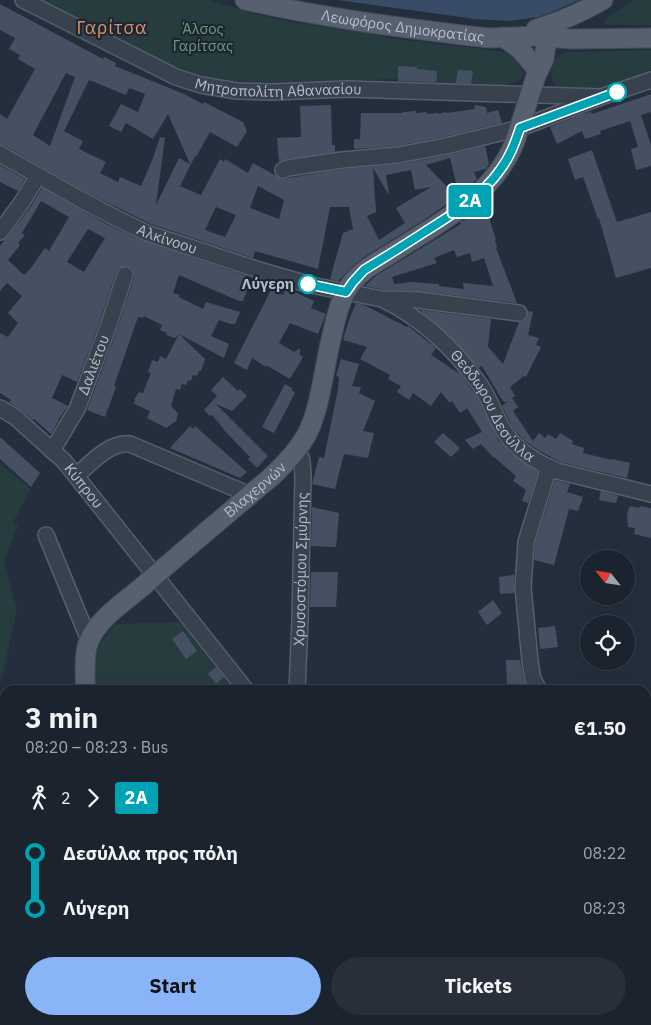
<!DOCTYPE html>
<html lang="en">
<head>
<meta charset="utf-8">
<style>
  body { margin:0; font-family:"IBM Plex Sans",sans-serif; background:#282f3a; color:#f1f3f6; height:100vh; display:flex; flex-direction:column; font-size:19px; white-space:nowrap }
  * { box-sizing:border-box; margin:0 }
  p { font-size:16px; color:#a0a4aa }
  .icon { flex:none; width:28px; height:28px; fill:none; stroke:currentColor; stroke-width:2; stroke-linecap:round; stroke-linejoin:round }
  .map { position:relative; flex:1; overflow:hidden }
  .details { position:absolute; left:0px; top:685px; width:651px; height:340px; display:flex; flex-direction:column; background:#1b232e; border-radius:15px 15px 0 0; box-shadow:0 5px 20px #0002,0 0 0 1px #39404a }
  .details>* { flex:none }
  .badge { padding:0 10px; border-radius:4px; font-size:18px; line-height:32px }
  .needle { width:32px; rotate:300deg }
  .buttons { position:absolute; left:580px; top:550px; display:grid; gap:10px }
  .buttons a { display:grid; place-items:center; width:55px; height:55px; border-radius:50%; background:#1b232e; box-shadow:0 5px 20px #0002,0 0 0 1px #39404a; font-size:25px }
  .map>.badge { position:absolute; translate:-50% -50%; box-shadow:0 0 0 2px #fff }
  .legs { display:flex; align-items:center; gap:8px; height:55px; padding:0 25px; font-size:16px }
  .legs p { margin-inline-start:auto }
  .summary { display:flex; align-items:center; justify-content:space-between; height:85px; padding:0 25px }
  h1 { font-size:28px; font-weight:800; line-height:38px }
  .button { display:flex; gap:10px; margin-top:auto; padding:10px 25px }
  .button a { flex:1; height:58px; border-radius:30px; background:#8ab4f8; color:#111; font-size:20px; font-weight:800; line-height:58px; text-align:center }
  .button a+a { background:#282f3a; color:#f1f3f6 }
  ul { padding:0 25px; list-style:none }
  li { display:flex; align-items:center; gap:18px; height:55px; font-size:19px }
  li i { display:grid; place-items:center; width:8px; height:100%; margin:0 6px; background:currentColor }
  li i::after { content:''; width:12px; height:12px; margin:-6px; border:4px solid; border-radius:50%; background:#1b232e }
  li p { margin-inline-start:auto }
  li:first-child i { background:linear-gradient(#0000 50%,currentColor 0) }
  li:last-child i { background:linear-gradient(currentColor 50%,#0000 0) }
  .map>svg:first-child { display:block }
</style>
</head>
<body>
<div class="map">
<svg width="651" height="1025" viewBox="0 0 651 1025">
  <rect width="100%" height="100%" fill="#242f3e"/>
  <path fill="#263c3f" d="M45,0h164l50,15 32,7 55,8 21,1 21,7 119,14c13,6 12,10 17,22l-8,8 -13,4 -19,1 -86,-4 -1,-4 -138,4 -28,-2 -36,-7 -24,-9 -26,-13z
    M633,0h18v25h-45l-2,-2 1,-4z
    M651,50v20c-23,8 -61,27 -85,20 -3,-1 -8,-3 -10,-5 -10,-9 -4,-28 8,-32 2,-1 5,-1 7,-1z
    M0,463l31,26 -18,33 5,3 -14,36 13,49 -17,74z
    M180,622l54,68h-141l3,-38 5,-11 15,-17z
    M651,722v170l-5,-1v-168z
    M651,966v59h-21l-1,-5h17v-47z
    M101,1020h342l9,5h-351z"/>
  <path fill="#394c67" d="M338,0h241l-27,12 -14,5 -28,4 -35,-2z"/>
  <path fill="#455162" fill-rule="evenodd" d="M0,4l103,55 1,-2 12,6 -1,3 69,28 19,10 1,-2 39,20 4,9 -10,16 -27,-15 -14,25 -1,-1 -15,30 21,9 19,-36 4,3 1,-3 23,14 5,-10 29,16 61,-10 57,-5 48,-9 37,-9 4,18 -3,5 -12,3 3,7 -18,16 -9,-37 -24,7 31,32 -33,23 -60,37 -12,10 -14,14 -8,-2 13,-46 10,-4 -4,-22h-19l-12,62 -63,-18 -2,7 -102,-34 -69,-34 -77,-44 -5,-1v-31l7,5 28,-50 -17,-10 2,-4 -11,-6 6,-11 -15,-8zM66,73l9,4 -25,69 -17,-11zM89,80l37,15 3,-7 16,6 -7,18 -17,-8 -12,22 12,6 5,-9 27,16 15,-25 22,50 -11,-6 -23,47 9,-67 -5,-1 -7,21 -12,28 -21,-9 -2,5 -18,-9 6,-11 -27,-13 4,-8 -19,-10zM373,168l16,27 -3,-20 25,-5 4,20 16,-3 -35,21 9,15 -26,17 -12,-24 9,-4zM258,186l26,14 -5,19 -29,-11zM216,207l20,8 -11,22 -20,-7z
    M398,66l19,1v2l20,2 -1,11 -38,-1z
    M458,70l15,1 -2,13 -15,-1z
    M651,94v18l-10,3 10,30v21l-15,4 -5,-21 7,-2 -8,-26 -30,10 1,3 -16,5 -3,-8 -25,13 -7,-17 32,-13 9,-2 1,2z
    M331,105l1,40h3v7l-48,7 -8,3 -2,-24 24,-1 -1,-31z
    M474,105l12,2 1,6 11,-3 4,13 -58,14 -47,9 -43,3v-10h6l1,-26h42v-1l13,-1v2l11,-1v2l11,-1v1l8,-2 1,1 28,-4z
    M592,150l25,72 34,-10v56l-35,10 -17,-60 -1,1 -15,-42 -8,3 -7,-21z
    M0,165l25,14 -7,12 -18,-9z
    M42,188l64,36 37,17 104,35 -1,1 5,2 -8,22h-4l-60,-26 -6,18 7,2 -1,2 24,12 3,-7 34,10 -5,12h-4l-12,-4 -8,16 18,8 -5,14 -45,-24 26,25 -4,12h-2l-2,5 -4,-1 -2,6 -3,-1 -2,5 -4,-1 -2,6 -4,-1 -5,17 7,7 -2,8 -10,7 -19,-10 3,-7 -16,-7 1,-4h-1l5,-8 4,1 8,-20 -3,-1 4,-12 6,2 2,-6 6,3 13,-25 -4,4 -9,-3 1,-2 -7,-3 2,-5 -18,-9 -1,2 -5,-1 -24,69 2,1 -11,30 -18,-7 29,-77 18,-55v-4l-2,-5 -5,-3h-3l-5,2 -3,4 -18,55 -21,55 -15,-7 -10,23 16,8 -10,14h1l-8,14 -17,-15 -1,1 -12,-10 -12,-8 2,-2 -11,-7v-60l8,4 10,-14 -10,-10 14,-17 -15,-13 -7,8v-45l30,-38zM41,201l28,16 -20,34 -4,-3 -14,20 -7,7 -16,-15 12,-15 -2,-2 7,-8 -3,-2zM88,229l17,9 -21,34 -17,-10z
    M487,211l9,29h-1l2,7 -1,1 21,55 -98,-12 -35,-1 -19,-4 12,-11 84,-51 -1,-2 4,-2zM454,250l3,7 13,-4 2,9 12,-4 9,28 -30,-3 1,6 -25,-3v-2l-28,-2 -17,2 -2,-7 45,-14 -3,-5z
    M286,288l28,13 -3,7 15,6 -8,20 -28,-11 -11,20 15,9 6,-4v7l3,2 -13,22 -24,-14v2l-14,-9 -5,12 -13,-7 37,-73 12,5z
    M356,303l8,2 8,4 35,18 1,-1 28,22 -5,7 29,19 17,23 16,33 5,10 14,14 26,18 -10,31 -6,-2 4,-11 -13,-9 3,-5 -22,-19h-1l-12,-13 -8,5 -8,-9 17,-8 -15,-24 -7,5 -8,-12 -2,2 -9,-11 -10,14 -18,-13 -4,7 -12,-8 4,-6 -13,-7 2,-4 -30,-16 7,-12 -24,-7 6,-20z
    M422,310l69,9 -3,28 15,17 16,-42 4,-1 3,-2 2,-4v-4l5,1 -5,23 11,3 -3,7 5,2 -15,30 -2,-1 -14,11 5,9 -3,2 6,9 -5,4 20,30 6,-8 6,5 3,-4 8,5 4,-6 13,8 -1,3 12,4 -1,5 29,7v-1l18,4 -3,15 -67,-16 -22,-12 -14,-10 -11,-12 -11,-22 6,-5 -4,1 -3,-4 -19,-32 -3,2 -26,-29 -32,-28z
    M341,359l18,5 -7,22 9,1 -2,6 16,8 -12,30 11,2 -6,25 -24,-4 -9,35 -23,-5 7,-27 5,1 14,-69 1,-12 -3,-1z
    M223,377l15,14 2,-2 7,7 -15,15 -16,-7 52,52 -11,12 -9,-9 2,-2 -27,-28v-1l-11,-13 -2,1 -6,-6 13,-14 -6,-6z
    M285,384l7,4v2l3,3 -21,40 -12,-6z
    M190,426l3,3 2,-3 52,46 -7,6 -70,-30z
    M443,433l17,15 -9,9 -17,-15z
    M0,437l40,36 -9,14 -31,-28z
    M555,480l15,4 -3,8 16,5 -5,14 -9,-2 -15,56 -20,-5 1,-16z
    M601,491l17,5 -2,7 -17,-3z
    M630,506l9,2 1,-2 11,2v30l-17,-4 1,-6 -7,-1 -1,-14z
    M312,507l27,6 -3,34 -25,-1z
    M311,572h27l-2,35h-26z
    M514,575v18l-14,1 -1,-17z
    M493,600l9,13 -15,12 -9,-13z
    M555,626l3,21 -18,2 -2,-21z
    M183,631l14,20 -11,8 -14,-20z
    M506,660h14l4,21 2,5h-19z
    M216,667l8,10 -8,7 -8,-10z"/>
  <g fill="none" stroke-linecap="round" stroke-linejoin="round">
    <defs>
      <g id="minor">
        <path id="s1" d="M23,0l153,77 25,8 36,6 36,1 75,-3 253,8"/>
        <path id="s2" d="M0,154l78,44 38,20 31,15 112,37 52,15 71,14c38,18 71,49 96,83 10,13 15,29 23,44 11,21 35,36 56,45l94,23"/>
        <path d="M283,170l5,-2 54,-8 56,-5 48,-9 74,-18 81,-31 50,-17"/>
        <path d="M0,232l22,-30 16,-26"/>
        <path d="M384,299l34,1 101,13"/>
        <path id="s3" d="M0,408l15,9 49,44 182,229"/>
        <path id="s4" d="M52,451l25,-42 30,-79 18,-55"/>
        <path d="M76,476c15,-13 33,-34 54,-32l120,51"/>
        <path d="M46,535l43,105"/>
        <path id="s5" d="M297,690l3,-69 3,-145 -1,-15 -4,-13"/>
        <path d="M539,690l-6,-11 -3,-18 -7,-74 3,-45 23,-75"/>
        <path d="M0,945l5,-1"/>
        <path d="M646,971l1,1"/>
      </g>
      <g id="major">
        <path id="s6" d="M245,0c74,17 150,27 226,36l18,2 48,-2 33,3 81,-1"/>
        <path d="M536,29c24,-7 46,-17 67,-29"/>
        <path d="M503,37l17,12 15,18"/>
        <path id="s7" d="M85,690c1,-14 -2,-36 4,-49 9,-22 35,-39 53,-54 42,-37 85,-73 128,-109 14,-13 28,-27 37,-44 14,-27 17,-68 25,-99 4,-17 8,-36 18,-50 11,-15 29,-24 45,-34 46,-29 97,-55 119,-107l22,-68 8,-17 3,-22v-11"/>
        <path d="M90,1020v5"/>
        <path d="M47,1025l2,-5"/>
        <path d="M68,1025l2,-5"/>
      </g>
    </defs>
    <use href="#minor" stroke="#565f6c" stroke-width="18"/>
    <use href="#major" stroke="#414a57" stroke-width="21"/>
    <use href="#minor" stroke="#38414e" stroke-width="15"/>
    <use href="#major" stroke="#56606e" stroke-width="19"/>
  </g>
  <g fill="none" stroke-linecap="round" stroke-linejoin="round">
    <defs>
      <path id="line-1" d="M308,284l38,8 7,-10 11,-12c21,-13 42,-26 62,-39 27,-17 56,-35 74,-61 10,-13 15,-27 20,-42l97,-36"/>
    </defs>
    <use href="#line-1" stroke="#fff" stroke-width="11"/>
    <use href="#line-1" stroke="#00a3b4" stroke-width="8"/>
  </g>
  <g fill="#fff" stroke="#00a3b4" stroke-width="2.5">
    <circle cx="617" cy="92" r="9"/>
    <circle cx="308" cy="284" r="9"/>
  </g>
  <g text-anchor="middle" stroke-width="4.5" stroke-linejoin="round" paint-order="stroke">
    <g font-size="15" fill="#b4bcc9" stroke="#1d2633">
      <text dy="5" stroke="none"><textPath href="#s6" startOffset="160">Λεωφόρος Δημοκρατίας</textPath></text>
      <text dy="5" stroke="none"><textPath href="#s1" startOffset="275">Μητροπολίτη Αθανασίου</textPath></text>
      <text dy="5" stroke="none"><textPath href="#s2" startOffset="188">Αλκίνοου</textPath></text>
      <text dy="5" stroke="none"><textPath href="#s4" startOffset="96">Δαλιέτου</textPath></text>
      <text dy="5" stroke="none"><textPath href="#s2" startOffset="568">Θεόδωρου Δεσύλλα</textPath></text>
      <text dy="5" stroke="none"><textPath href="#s3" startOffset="115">Κύπρου</textPath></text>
      <text dy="5" stroke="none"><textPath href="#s7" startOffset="275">Βλαχερνών</textPath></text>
      <text dy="5" stroke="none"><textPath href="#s5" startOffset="121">Χρυσοστόμου Σμύρνης</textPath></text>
    </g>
    <g font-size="15" fill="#6b9a76" stroke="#1d2633">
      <text x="203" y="34">Άλσος<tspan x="203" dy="17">Γαρίτσας</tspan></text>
    </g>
    <g font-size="15" font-weight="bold" fill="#b4bcc9" stroke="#1d2633" text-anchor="end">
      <text x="294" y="289">Λύγερη</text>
    </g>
    <g font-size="18" letter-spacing="1" fill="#d59563" stroke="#1d2633">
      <text x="112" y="34">Γαρίτσα</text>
    </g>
  </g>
</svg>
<div class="buttons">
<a><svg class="needle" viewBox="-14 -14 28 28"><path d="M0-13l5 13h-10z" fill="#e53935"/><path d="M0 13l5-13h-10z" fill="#a0a4aa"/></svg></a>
<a><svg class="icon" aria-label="locate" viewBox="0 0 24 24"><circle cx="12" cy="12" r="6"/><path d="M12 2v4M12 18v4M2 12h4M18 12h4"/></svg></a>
</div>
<b class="badge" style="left:470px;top:201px;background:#00a3b4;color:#fff">2Α</b>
<section class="details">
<div class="summary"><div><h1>3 min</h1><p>08:20 – 08:23 · Bus</p></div><b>€1.50</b></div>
<div class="legs"><svg class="icon" aria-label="walk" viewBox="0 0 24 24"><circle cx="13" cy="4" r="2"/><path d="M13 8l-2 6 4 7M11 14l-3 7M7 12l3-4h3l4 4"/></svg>2<svg class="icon" aria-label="forward" viewBox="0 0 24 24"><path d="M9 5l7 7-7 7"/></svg><b class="badge" style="background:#00a3b4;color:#fff">2Α</b></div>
<ul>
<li><i style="color:#00a3b4"></i><b>Δεσύλλα προς πόλη</b><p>08:22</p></li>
<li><i style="color:#00a3b4"></i><b>Λύγερη</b><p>08:23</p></li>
</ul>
<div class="button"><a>Start</a><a>Tickets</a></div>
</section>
</div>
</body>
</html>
